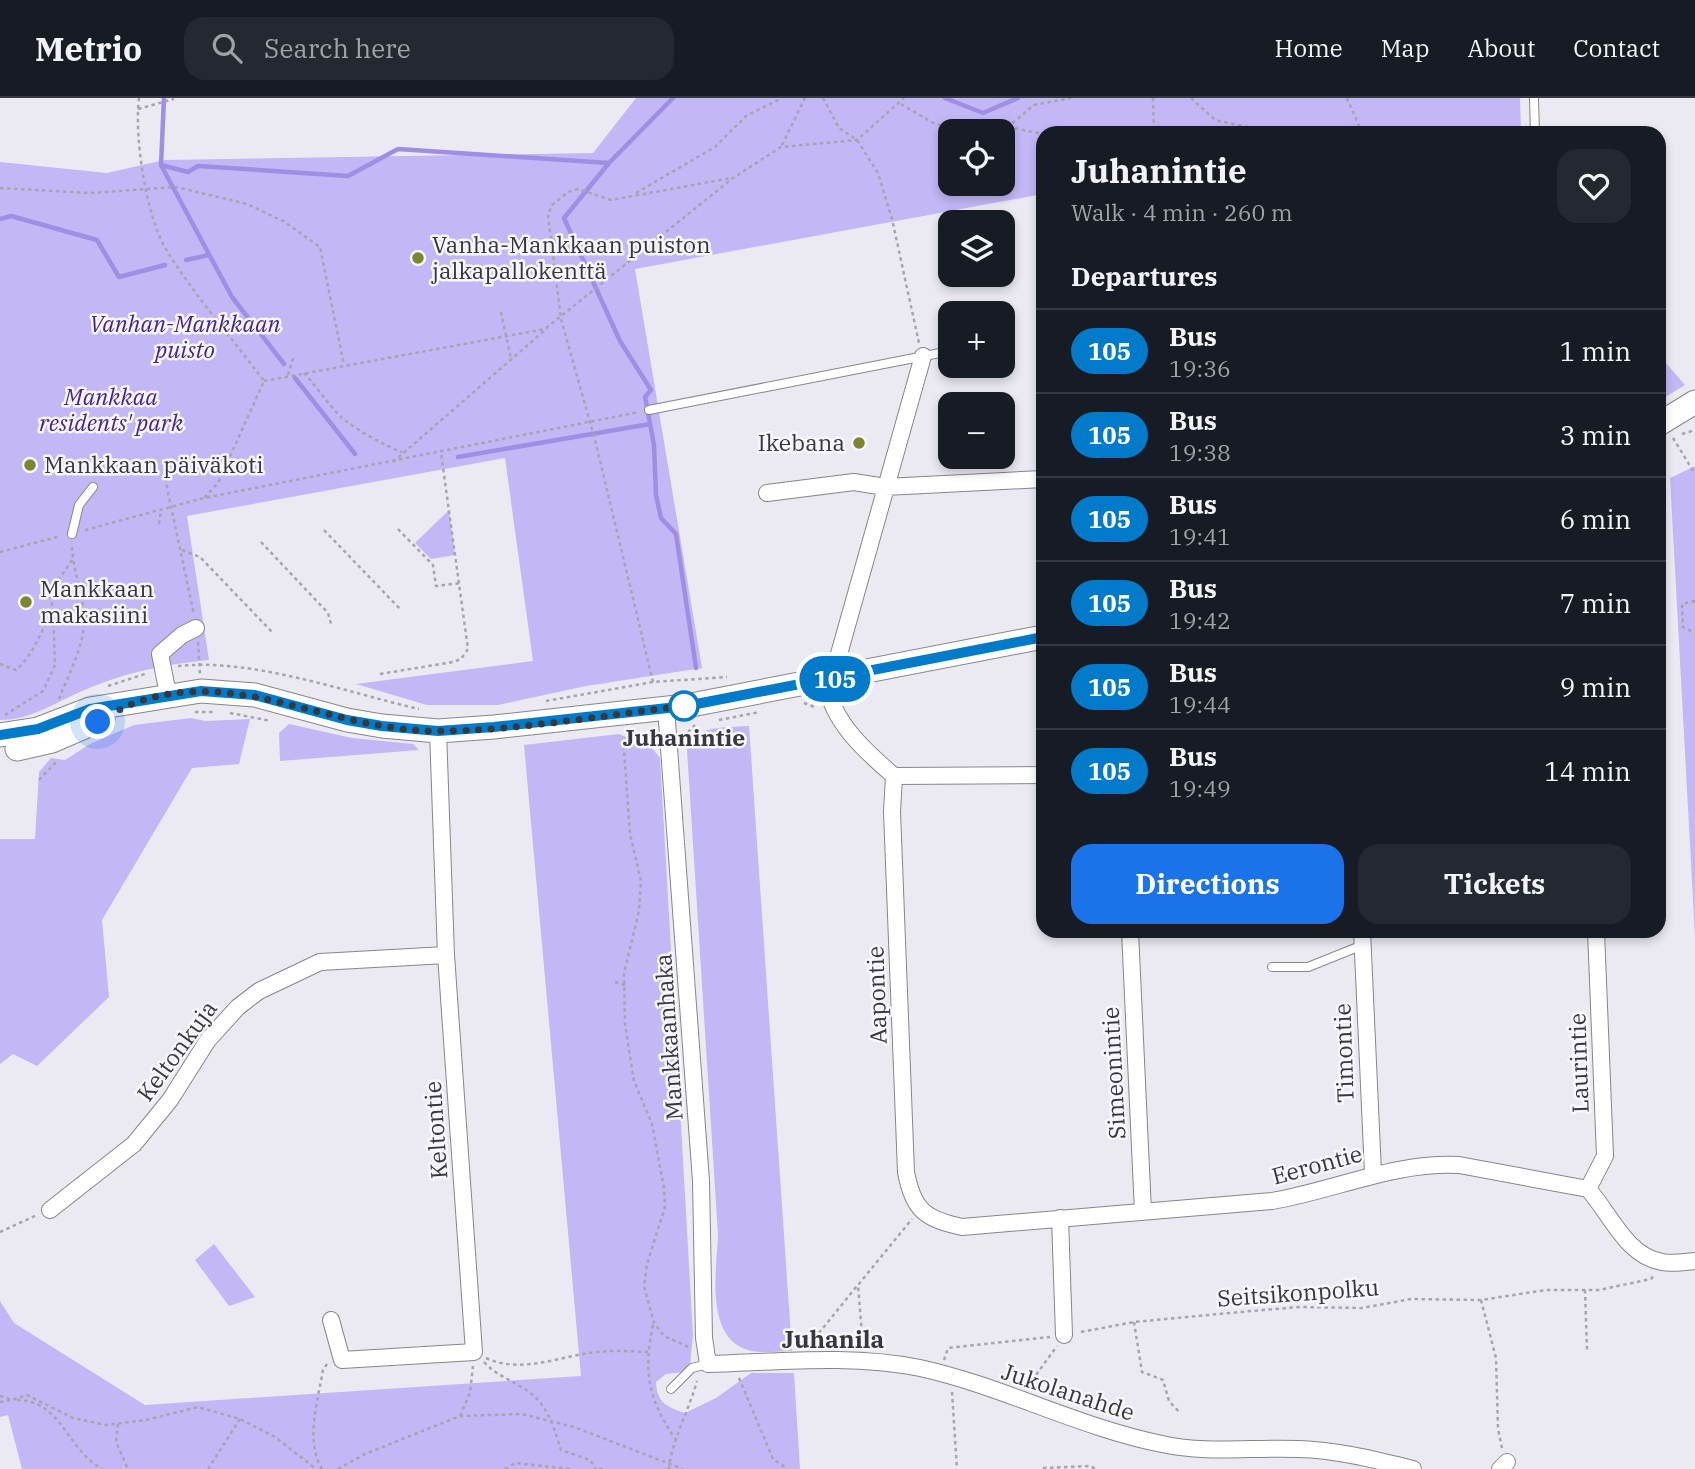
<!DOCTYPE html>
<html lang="en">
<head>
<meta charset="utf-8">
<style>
  body { margin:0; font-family:"IBM Plex Serif",serif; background:#242831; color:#f1f3f6; height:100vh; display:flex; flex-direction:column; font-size:26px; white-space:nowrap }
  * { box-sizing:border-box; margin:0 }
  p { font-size:23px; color:#9ea1a6 }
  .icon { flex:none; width:38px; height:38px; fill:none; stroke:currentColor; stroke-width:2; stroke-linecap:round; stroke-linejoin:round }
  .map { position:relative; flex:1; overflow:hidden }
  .drawer { position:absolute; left:1036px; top:28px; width:630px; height:812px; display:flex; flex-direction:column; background:#171b24; border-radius:21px; box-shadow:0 4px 10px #0003 }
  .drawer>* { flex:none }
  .badge { padding:0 14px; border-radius:23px; font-size:24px; line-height:46px }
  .tools { position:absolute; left:938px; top:21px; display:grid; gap:14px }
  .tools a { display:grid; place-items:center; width:77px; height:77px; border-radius:14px; background:#171b24; box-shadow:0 4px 10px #0003; font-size:35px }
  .you { position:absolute; width:35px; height:35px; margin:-18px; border:5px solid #fff; border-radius:50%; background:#1a73e8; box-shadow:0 0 0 10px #1a73e833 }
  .map>.badge { position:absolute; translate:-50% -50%; box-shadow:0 0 0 4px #fff }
  h2 { padding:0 35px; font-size:26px; line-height:63px }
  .round { display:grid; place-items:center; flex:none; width:74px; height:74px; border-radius:21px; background:#242831 }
  .head { display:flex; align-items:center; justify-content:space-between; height:119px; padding:0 35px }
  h1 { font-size:33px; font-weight:700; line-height:52px }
  .cta { display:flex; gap:14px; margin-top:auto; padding:14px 35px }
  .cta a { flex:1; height:80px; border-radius:21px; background:#1a73e8; color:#fff; font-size:28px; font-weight:700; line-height:80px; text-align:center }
  .cta a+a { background:#242831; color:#f1f3f6 }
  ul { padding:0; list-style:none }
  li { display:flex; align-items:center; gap:21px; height:84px; padding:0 35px; border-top:2px solid #363941 }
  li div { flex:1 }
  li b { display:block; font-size:26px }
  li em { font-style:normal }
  li .badge { min-width:77px; font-weight:700; text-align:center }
  header { display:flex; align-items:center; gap:42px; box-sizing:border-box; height:98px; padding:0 35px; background:#171b24; border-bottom:2px solid #363941 }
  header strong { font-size:33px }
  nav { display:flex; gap:38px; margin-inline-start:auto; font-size:24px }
  .search { width:490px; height:63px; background:#242831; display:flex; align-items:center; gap:18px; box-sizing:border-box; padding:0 24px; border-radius:21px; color:#9ea1a6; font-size:26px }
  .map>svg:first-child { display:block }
</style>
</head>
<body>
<header>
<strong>Metrio</strong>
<div class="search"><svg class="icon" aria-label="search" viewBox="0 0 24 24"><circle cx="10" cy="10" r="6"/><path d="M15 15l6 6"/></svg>Search here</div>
<nav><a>Home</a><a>Map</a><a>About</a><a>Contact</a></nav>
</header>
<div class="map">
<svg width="1695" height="1371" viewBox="0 0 1695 1371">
  <rect width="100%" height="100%" fill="#ebeaf3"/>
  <path fill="#c3b7f6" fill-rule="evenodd" d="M636,0h884l1,35h-478v61l-408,75 67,399 -116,18 -88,19h-71l-71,-21 177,-23 -28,-203 -318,58 22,144c-43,4 -87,13 -127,31 -28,12 -51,29 -82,29v-558l107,11 57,-13 429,-7zM950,33h53v53h-53z
    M1659,257l26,30 -26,16z
    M1695,368v470l-25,-458z
    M449,412l6,45 -24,4 -16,-16z
    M191,620l14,3 45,-2 -11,45 -47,4 -90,152 7,77 -72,69 -24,-12 -13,10v-225h35l4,-67 12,-14 14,2 25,-16 44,-19z
    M289,626l63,14 61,6 6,6 -139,11 -1,-28z
    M749,628l43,625c-14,0 -30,3 -44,-1 -44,-13 -31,-82 -30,-115l-31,-485c9,-26 38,-22 62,-24z
    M619,636l32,13 9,11 33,577 -3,30 -6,7 -18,2 -10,8c1,21 11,25 29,31l31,-15 35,-25h43l6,96h-778l-14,-54 -8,2v-116l14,22 131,82 436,-29 -57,-631z
    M214,1146l41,53 -26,9 -34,-46z"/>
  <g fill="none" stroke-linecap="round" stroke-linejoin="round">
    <path stroke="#a08ee4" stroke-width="4.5" d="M164,0l-3,67 71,132 52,67
      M673,0l-64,65 -45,55 56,123 31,49 -6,7 9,48 2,50 5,23 15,16 20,134
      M945,0l38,15 35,-15
      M161,67l27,7 10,-6 150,10 50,-27 211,14
      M0,121l11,-3 86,24 22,37 46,-12
      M186,162l23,-5
      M295,280l60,76
      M458,359l192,-33"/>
    <defs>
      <path id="lane" d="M1534,0l1,35
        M1003,237l2,-2
        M649,312l301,-59
        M72,436l7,-29 14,-18
        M1272,869h36l55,-22
        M671,1291l21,-21 16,-4"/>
      <path id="street" d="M767,395l87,-11 31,5 158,-8
        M836,580l3,-24 84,-298
        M826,583c5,40 39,70 68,95l149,-1
        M168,596l-8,-40 22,-19 14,-7
        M666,610l35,473 3,157 4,26c69,-2 144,-10 212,4 82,18 158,59 242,76 45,10 90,3 137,5 38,1 77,11 114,20
        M894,678l-2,36 14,360c7,38 19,47 56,55l310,-26c64,-11 121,-39 187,-36l129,24c22,24 38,67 74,73 10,2 23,0 33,-1
        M1130,833l13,281
        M1362,833l11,242
        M1588,1091l17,-33 -9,-225
        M50,1112l84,-66 36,-44 38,-60 30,-33 21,-16 61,-29 126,-7
        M1060,1120l4,117
        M331,1222l11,40 132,-8 -28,-397 -8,-224
        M1500,1371l7,-7"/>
      <path id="secondary" d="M1659,326l36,-22
        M0,637l38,-6 52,-20 111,-18 54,4 92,25 35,6 56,5 56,-4 192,-21 357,-69
        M17,651l35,-8 51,-22"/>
    </defs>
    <use href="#lane" stroke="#86858e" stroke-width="10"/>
    <use href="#street" stroke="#86858e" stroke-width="18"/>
    <use href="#secondary" stroke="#86858e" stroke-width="25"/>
    <path stroke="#a6a5ac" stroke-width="2.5" stroke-dasharray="3.5 3.5" stroke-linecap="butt" d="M139,0c-5,38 7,120 28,153 28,45 65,87 97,130l-46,102 -14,15
      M823,0l16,30 18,12 21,33 14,46 27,124
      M1153,0l1,35
      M1191,0l24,22 60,13
      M1347,0l15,35
      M901,6l34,20 43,7 30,-4 26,-22 37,-7
      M138,11l36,-10
      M1008,29l35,7
      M782,47l23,-47
      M0,90l90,5 86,-6 71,17 36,17 37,26 24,118
      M636,95l79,-46 31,-31 36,-18
      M501,214l10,47
      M304,275c13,14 23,30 36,43 11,11 47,31 62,36
      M288,277l6,-20
      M264,283l281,-52 188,-151 48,-31 76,-7 47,-42
      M1682,336l13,-4
      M1673,340l22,36
      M393,364l151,-131
      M165,380l29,137
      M159,426l2,-14
      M398,431l35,36 3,21 25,-3
      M85,432l119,-32 435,-86
      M324,432l77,80
      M261,444l67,71 3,11
      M182,452l18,7 72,75
      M0,454l61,-16
      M72,462l-22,33 3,18 31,6 34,-3
      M1695,503l-13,3 1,23 12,6
      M42,512l11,1
      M198,544l2,32
      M0,566l16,6c17,-15 24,-36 35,-56
      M178,568c75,-8 167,26 241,43
      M380,576l73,-12 8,-3 7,-10 -27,-196
      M653,584l-58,-242 -34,-121 -13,-104 4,-10 16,-13 10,-3 33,11 120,-22
      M108,588l40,-13
      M59,601c9,-24 25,-52 25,-79 0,-25 -12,-50 -12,-76
      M546,603l107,-19 74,-5
      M804,605l13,5
      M195,614h18
      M230,615l41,8
      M5,617l38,-24 12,-26 -2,-54
      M719,622l41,-8
      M628,634l-4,18 6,84 11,47 -2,30 -15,62 1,51 9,57 18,43 12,64 1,19 -18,57 -3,22 10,37 10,13 27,12
      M683,639l12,-12
      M39,682l19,-20
      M615,884l10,3
      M0,1134l37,-17
      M1585,1192l2,60
      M1481,1202l15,58 2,71 4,19
      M1134,1224l8,50 21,8 6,21 11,12
      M653,1227c-10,48 -5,74 23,115
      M1081,1234l53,-10 117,-11 49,-4 62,1 49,-9 70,1 65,-10h53l52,-11 4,-5
      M810,1246l47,-58
      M863,1249l-5,-62 54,-66
      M486,1260c32,15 68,1 102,-5 20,-3 40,-2 60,-1
      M944,1262l4,-12 102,-11
      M484,1264c14,16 35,20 50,34 15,13 21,36 27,54l29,10 6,9
      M739,1280l34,81 15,10
      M1028,1288l29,-40
      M952,1294l5,77
      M0,1298l12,4 15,-5 46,23 33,7 40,-5 52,-13 42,12 35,18 41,32
      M17,1302c45,1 47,46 85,69
      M0,1304l10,-2
      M460,1318l10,-23 3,-27
      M118,1326l-2,18 12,27
      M1043,1370l47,-2 6,3
      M208,1371l32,-50
      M322,1371c-17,-28 -4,-69 1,-99l4,-6
      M338,1371l27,-15 95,-38 62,-2 52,13 109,42
      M505,1371l10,-6 57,6
      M599,1371h6
      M669,1371c1,-23 21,-62 28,-88"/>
    <use href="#lane" stroke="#fff" stroke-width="8"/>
    <use href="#street" stroke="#fff" stroke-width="16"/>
    <use href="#secondary" stroke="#fff" stroke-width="23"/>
  </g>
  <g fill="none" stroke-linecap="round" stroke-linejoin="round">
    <defs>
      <path id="line" d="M0,637l38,-6 52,-20 111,-18 54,4 92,25 35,6 56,5 56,-4 192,-21 357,-69"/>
    </defs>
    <use href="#line" stroke="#fff" stroke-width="16"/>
    <use href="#line" stroke="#007ac9" stroke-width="10"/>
    <path stroke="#38373b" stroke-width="7" stroke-dasharray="0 12.6" d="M98,624c112,-74 222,10 340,9 80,0 172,-17 246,-25"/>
  </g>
  <g fill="#7f842e" stroke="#f8f7ff" stroke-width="2.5">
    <circle cx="418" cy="160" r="7"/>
    <circle cx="859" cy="345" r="7"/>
    <circle cx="30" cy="367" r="7"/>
    <circle cx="26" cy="504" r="7"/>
  </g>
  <circle fill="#fff" stroke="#007ac9" stroke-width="3.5" cx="684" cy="608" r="14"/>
  <g text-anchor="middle" stroke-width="5" stroke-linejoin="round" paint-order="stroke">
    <g font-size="23" fill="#38373b" stroke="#f8f7ff" text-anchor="start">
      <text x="432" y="155">Vanha-Mankkaan puiston<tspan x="432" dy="26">jalkapallokenttä</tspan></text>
      <text x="845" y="353" text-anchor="end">Ikebana</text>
      <text x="44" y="375">Mankkaan päiväkoti</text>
      <text x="40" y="499">Mankkaan<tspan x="40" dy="26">makasiini</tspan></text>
    </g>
    <g font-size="23" font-style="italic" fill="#472589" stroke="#f8f7ff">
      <text x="185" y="234">Vanhan-Mankkaan<tspan x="185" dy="26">puisto</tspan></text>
      <text x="111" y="307">Mankkaa<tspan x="111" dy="26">residents' park</tspan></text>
    </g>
    <g font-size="23" font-weight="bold" fill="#38373b" stroke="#f8f7ff">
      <text x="684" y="648">Juhanintie</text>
    </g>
    <g font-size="23" fill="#38373b" stroke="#f8f7ff">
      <text transform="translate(877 897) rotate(-92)" y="8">Aapontie</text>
      <text transform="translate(669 939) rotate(-94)" y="8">Mankkaanhaka</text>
      <text transform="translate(177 953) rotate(-54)" y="8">Keltonkuja</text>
      <text transform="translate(1344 955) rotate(-92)" y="8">Timontie</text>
      <text transform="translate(1579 965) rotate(-92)" y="8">Laurintie</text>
      <text transform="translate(1114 975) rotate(-93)" y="8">Simeonintie</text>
      <text transform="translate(436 1032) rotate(-94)" y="8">Keltontie</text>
      <text transform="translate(1317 1067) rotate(-15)" y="8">Eerontie</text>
      <text transform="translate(1298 1195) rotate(-4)" y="8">Seitsikonpolku</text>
      <text transform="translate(1068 1294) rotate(18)" y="8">Jukolanahde</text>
    </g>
    <g font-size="24" font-weight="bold" fill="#38373b" stroke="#f8f7ff">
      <text x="833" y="1250">Juhanila</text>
    </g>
  </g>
</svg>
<div class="tools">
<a><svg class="icon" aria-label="locate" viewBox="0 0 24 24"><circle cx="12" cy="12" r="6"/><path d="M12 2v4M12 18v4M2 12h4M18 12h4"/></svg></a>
<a><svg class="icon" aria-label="layers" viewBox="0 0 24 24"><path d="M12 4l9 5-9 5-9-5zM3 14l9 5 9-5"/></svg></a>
<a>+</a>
<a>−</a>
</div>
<div class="you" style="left:98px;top:624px"></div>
<b class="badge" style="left:835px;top:581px;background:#007ac9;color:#fff">105</b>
<section class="drawer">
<div class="head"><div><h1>Juhanintie</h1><p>Walk · 4 min · 260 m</p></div><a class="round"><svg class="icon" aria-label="heart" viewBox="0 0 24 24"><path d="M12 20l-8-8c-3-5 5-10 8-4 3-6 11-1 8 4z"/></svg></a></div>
<h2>Departures</h2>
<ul>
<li><span class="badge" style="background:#007ac9;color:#fff">105</span><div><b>Bus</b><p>19:36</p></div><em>1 min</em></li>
<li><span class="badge" style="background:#007ac9;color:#fff">105</span><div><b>Bus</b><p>19:38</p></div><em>3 min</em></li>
<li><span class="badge" style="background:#007ac9;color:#fff">105</span><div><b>Bus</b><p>19:41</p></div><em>6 min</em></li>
<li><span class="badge" style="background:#007ac9;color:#fff">105</span><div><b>Bus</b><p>19:42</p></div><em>7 min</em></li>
<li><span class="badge" style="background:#007ac9;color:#fff">105</span><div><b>Bus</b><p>19:44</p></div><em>9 min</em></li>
<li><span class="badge" style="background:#007ac9;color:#fff">105</span><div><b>Bus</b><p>19:49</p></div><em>14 min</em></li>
</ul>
<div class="cta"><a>Directions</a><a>Tickets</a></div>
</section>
</div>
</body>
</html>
